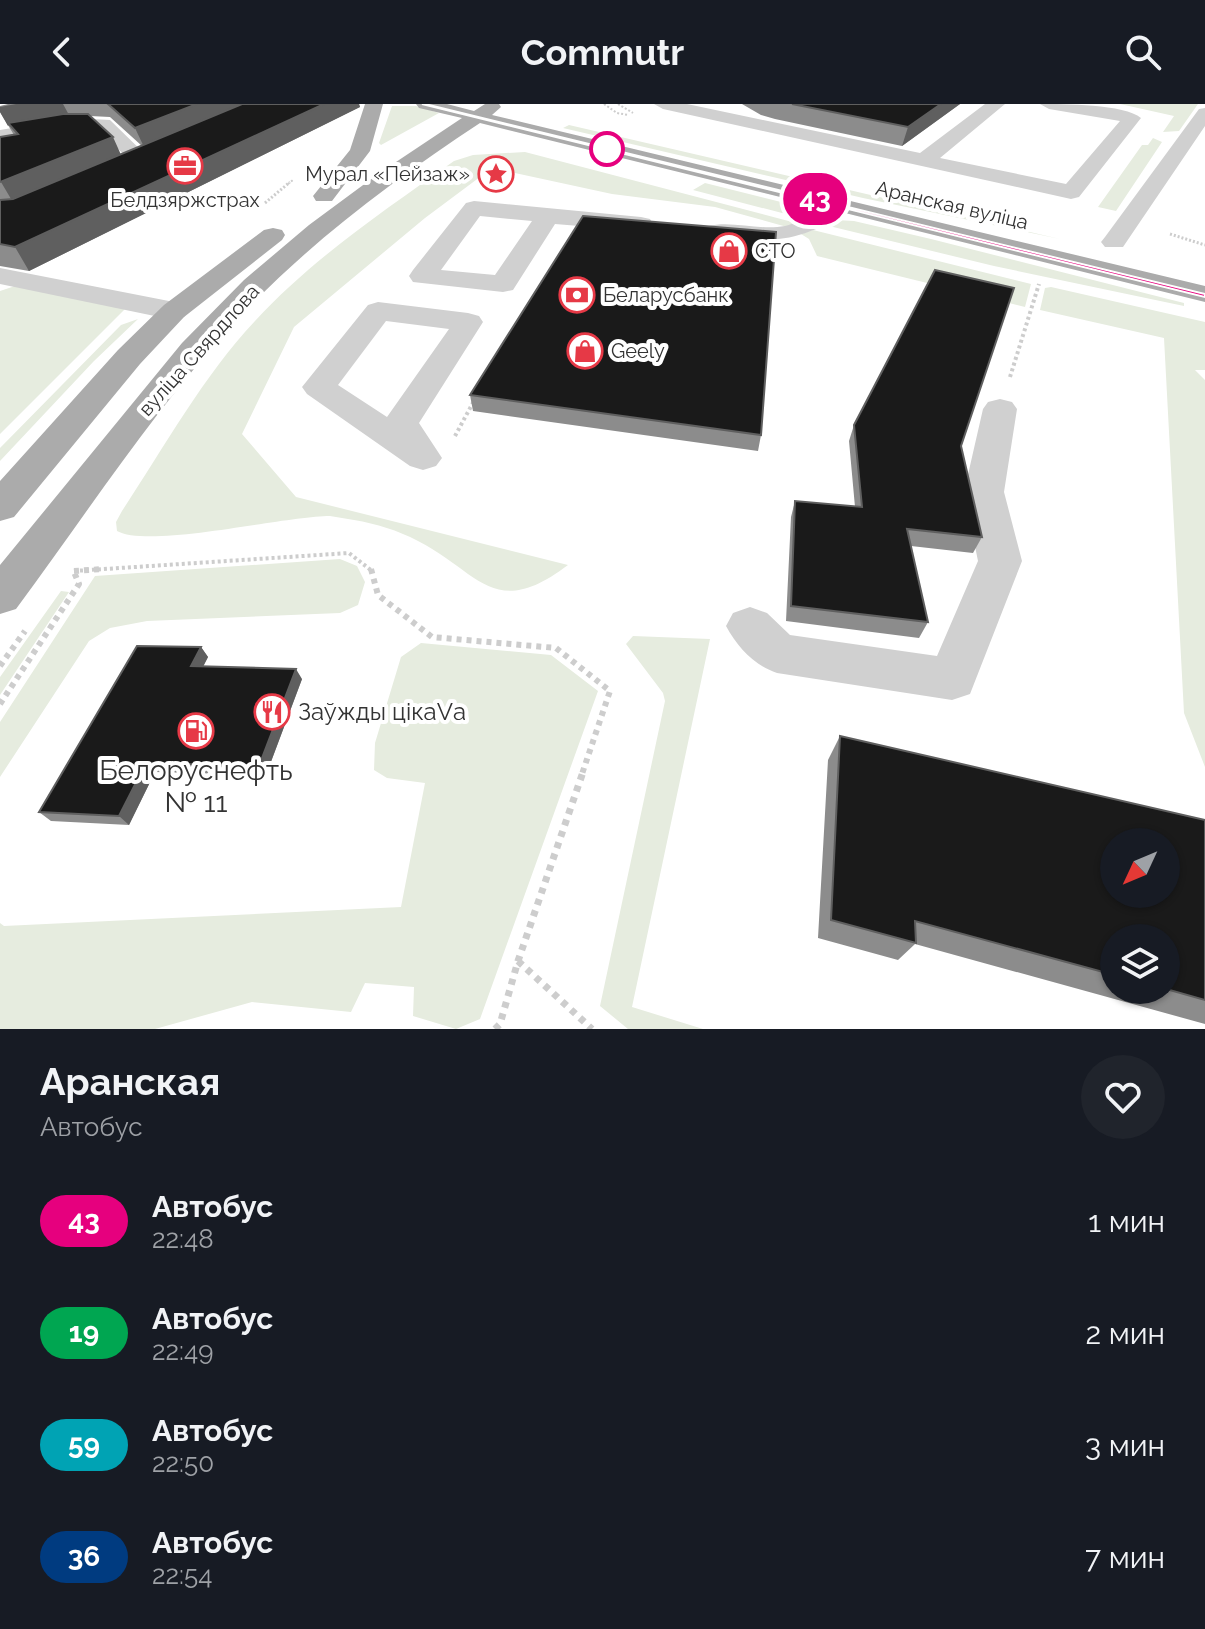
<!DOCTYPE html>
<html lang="ru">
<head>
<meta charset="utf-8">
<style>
  body { margin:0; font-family:Raleway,sans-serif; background:#20242c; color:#f1f3f6; height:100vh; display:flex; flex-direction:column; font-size:30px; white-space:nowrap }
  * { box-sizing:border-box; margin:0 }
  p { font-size:26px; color:#9ea1a6 }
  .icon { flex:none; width:44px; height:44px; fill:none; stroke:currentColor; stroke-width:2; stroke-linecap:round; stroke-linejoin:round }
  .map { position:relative; height:925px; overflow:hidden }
  .drawer { display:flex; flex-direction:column; background:#171b24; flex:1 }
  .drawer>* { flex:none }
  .badge { padding:0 16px; border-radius:26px; font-size:28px; line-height:52px }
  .needle { width:52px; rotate:226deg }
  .controls { position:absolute; left:1100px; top:724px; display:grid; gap:16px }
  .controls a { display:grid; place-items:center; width:80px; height:80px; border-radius:50%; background:#171b24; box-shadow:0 2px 6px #0004; font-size:40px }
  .map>.badge { position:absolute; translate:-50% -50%; box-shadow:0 0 0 4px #fff }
  .round { display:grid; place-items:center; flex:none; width:84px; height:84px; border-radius:42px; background:#20242c }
  .overview { display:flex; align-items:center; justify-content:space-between; height:136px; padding:0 40px }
  h1 { font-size:38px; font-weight:700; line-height:60px }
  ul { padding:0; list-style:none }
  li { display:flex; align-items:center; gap:24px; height:112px; padding:0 40px }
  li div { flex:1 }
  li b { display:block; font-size:30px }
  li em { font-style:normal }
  li .badge { min-width:88px; font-weight:700; text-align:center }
  header { display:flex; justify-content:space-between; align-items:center; height:104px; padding:0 40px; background:#171b24; font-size:36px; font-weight:700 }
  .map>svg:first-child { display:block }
</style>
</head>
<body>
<header><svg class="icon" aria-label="back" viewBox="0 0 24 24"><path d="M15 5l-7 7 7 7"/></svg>Commutr<svg class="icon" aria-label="search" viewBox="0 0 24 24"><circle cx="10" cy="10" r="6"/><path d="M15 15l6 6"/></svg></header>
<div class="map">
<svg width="1205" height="925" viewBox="0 0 1205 925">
  <rect width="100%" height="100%" fill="#fff"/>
  <path fill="#e6ecdf" d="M1120,0h78l-19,27 -16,1 11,-16z
    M392,2h24l23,7 -58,32 -2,-2z
    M569,21l491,114 -197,-41 -300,-70z
    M1153,34l9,4 -46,69 -18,-4 44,-62h6z
    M525,48l271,71 -9,4 -72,-20 -103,-13 -120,-26 -67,50 -131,109 -52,107 54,63 272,68c-74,56 -88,8 -150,-24 -21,-11 -41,-17 -64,-21 -8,-1 -16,-3 -24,-4 -46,0 -180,33 -213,15l-1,-9 6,-11c41,-62 82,-136 133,-190 58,-63 130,-111 199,-160l19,-6z
    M705,79l96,24 11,8 -7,4 -112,-29z
    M836,116l18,1 77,18 253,64v3l-190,-40 -169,-41z
    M813,126l218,54 -6,23 -208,-51 -8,-17 -8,-5z
    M21,180l104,25 -125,125v-143z
    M1051,183l154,35v48h-10l10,10v387l-21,-54 -20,-375 -124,-28 5,-22z
    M138,215l-44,42 -94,100v-13l121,-123z
    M340,455l17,7 8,16 -7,23 -18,8 -193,8 -37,7 -21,13 -89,136v-55l95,-146z
    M61,487l8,1 -69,103v-18z
    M633,532l77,3 -78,368 71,22h-75l-28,-23 65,-305 -2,-8 -37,-49z
    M421,539l130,12 47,36 -118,328 -24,10 -43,-13 1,-29 -49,-4 -14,29 -99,-10 -97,27h-155v-106l4,3 397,-19 24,-124 -38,-5 -13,-8 1,-27 26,-86z"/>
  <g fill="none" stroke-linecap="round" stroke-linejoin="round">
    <path stroke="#cdcdcd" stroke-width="2" stroke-dasharray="2 2" stroke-linecap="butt" d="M604,0l13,9 11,2
      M618,0l15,9
      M288,80l6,-5"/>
    <path stroke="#cdcdcd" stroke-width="3" stroke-dasharray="2 2" stroke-linecap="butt" d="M265,99l25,-21
      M1170,130l35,11"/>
    <path stroke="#cdcdcd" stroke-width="4" stroke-dasharray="3 3" stroke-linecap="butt" d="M1010,273l29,-93
      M455,332l20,-37
      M74,467l275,-18 23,18"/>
    <path stroke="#cdcdcd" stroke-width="6" stroke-dasharray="5 5" stroke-linecap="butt" d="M371,465l7,26 54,42 124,11 54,43 -28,83
      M74,467l29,-2
      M0,562l25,-35
      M0,600l79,-120 -5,-12"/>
    <path stroke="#cdcdcd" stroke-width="7" stroke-dasharray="6 6" stroke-linecap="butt" d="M518,857l74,68
      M495,925l5,-5 18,-63 65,-189"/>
    <path fill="#d0d0d0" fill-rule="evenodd" d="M654,0h33l233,49 65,-49h20l-65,54 126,26 54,-63 -71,-12 -9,-5c23,0 85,0 101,14l-62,79 -8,2 -408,-90z
      M1205,4v18l-82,121h-18l-4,-5 4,-5 94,-128z
      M72,14l38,2 41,40 -10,6 -7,-2 -36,-34h-26l-72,12v-12z
      M842,94l8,2 4,5 -4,5c-48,32 -76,33 -133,28l-9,-2 -3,-5 3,-5c25,-6 51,5 77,0 21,-5 36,-23 57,-28z
      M474,97l167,16 9,2 3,5 -3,5 -9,2 -86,-7 -42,66 -10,2 -90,-10 -4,-6 4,-6 53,-67zM480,112l52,5 -37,54 -54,-5z
      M0,164l174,34 10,3 5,6 -5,6 -10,3 -174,-36z
      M378,198l90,11 11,3 4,6 -64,101 23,35 -6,8 -13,4 -13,-4 -103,-72 -5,-7 66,-82zM386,217l63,8 -62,88 -49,-32z
      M1000,295l12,3 5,7 -13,83 18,69 -52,133 -18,6 -175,-27c-23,-8 -39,-25 -51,-47l7,-13 17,-6 17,6 23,22 147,21 41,-95 -14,-69 19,-83 5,-7z"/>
    <path fill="#ababab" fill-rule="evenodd" d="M365,0h18l-13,47 -38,50h-16l-3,-5 37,-46z
      M416,0h31l27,7 11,-7h14l2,3 -9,8 713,171v16l-725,-179c-88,58 -174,122 -246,200 -81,88 -147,190 -218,286l-16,5v-49l182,-222 62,-63 65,-55 69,-51 84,-56 -43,-10z
      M273,124l9,2 3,5 -3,5 -98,77 -44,47 -126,153 -14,4v-40l118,-131 46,-45 100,-75z"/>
  </g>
  <path fill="#8c8c8c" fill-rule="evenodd" d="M8,0h351l1,3 -331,164 -29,-5v-129l14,-2 -14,-23v-6zM90,12l20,1 32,29 -21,9z
    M742,0h218l-58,42 -127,-27 -14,-4z
    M470,291l291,40 -3,16 -285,-40z
    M854,321l107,21 21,91 -9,16 -62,-7 17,76 -9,16 -133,-17 5,-104 4,-16 60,6 -6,-66z
    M201,543l7,10 -5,10 99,12 -36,96 -111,-3 -26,53 -78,-4 -12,-9z
    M840,632l365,84v204l-290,-80 -17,16 -80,-22 10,-178zM1114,834h52v52h-52z"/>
  <path fill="#5f5f5f" d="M16,0h47l6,11 -61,8 1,2 -1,1 -8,-14v-5z
    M197,0h46l-99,43 -9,-19z
    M324,0h35l1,3 -331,164 -14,-24z
    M941,0h19l-58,42 6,-19z
    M113,33l9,20 -108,47 -13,-22z
    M201,543l7,10 -10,19 -7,-10z
    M296,565l6,10 -36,96 -7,-9z
    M146,659l9,9 -26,53 -10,-9z"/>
  <path fill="#1a1a1a" stroke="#5f5f5f" stroke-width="2" fill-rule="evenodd" d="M108,0h89l-62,24z
    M242,0h82l-309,143 -15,-3v-44l13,-1z
    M792,0h149l-33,23z
    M63,10h25l25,23 -113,45v-45l18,-3 -10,-11z
    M583,112l193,16 -15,203 -291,-40z
    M935,166l79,18 -53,158 21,91 -75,-8 21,93 -137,-16 4,-105 67,6 -8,-82z
    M137,542l64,1 -10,19 105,3 -37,97 -113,-3 -27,53 -80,-4z
    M840,632l365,84v180l-39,-11v-51h-52v37l-199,-54 1,22 -85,-23zM1114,738h52v52h-52z"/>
  <path fill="#e6007e" stroke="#fff" stroke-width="2" d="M422,0h3l780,190v3z"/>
  <defs>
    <symbol id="office-ring" viewBox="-11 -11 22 22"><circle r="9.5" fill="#fff" stroke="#e63946" stroke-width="1.5"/><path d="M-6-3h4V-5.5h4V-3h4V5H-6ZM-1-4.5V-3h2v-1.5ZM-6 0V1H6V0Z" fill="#e63946"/></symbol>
    <symbol id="sight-ring" viewBox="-11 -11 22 22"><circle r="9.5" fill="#fff" stroke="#e63946" stroke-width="1.5"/><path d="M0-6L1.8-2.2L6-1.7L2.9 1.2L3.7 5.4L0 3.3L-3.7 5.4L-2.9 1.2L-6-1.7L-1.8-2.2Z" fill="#e63946"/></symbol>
    <symbol id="shop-ring" viewBox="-11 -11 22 22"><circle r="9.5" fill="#fff" stroke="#e63946" stroke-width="1.5"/><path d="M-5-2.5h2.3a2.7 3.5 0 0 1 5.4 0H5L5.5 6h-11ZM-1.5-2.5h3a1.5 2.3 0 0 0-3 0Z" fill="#e63946"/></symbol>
    <symbol id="bank-ring" viewBox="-11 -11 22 22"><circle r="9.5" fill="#fff" stroke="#e63946" stroke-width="1.5"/><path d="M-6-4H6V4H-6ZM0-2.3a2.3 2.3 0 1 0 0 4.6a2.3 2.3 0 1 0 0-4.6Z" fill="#e63946"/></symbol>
    <symbol id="restaurant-ring" viewBox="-11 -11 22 22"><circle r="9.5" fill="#fff" stroke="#e63946" stroke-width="1.5"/><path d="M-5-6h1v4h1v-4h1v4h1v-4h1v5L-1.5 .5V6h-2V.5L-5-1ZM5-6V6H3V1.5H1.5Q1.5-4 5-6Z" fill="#e63946"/></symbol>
    <symbol id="fuel-ring" viewBox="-11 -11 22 22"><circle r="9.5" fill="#fff" stroke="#e63946" stroke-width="1.5"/><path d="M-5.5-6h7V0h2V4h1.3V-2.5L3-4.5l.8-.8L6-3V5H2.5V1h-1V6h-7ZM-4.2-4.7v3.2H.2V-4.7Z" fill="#e63946"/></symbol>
  </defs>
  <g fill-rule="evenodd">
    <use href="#office-ring" x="165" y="42" width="40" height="40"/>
    <use href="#sight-ring" x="476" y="50" width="40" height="40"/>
    <use href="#shop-ring" x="709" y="127" width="40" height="40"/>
    <use href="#bank-ring" x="557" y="171" width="40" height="40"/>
    <use href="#shop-ring" x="565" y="227" width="40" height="40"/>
    <use href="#restaurant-ring" x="252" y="588" width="40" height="40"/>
    <use href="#fuel-ring" x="176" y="607" width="40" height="40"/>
  </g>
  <circle fill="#fff" stroke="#e6007e" stroke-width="4" cx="607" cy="45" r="16"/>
  <g text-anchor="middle" stroke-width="8" stroke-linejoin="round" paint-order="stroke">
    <g font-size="20" fill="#333" stroke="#fff" text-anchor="start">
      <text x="470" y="77" text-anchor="end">Мурал «Пейзаж»</text>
      <text x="185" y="103" text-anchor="middle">Белдзяржстрах</text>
      <text x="755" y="154">СТО</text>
      <text x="603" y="198">Беларусбанк</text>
      <text x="611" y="254">Geely</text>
    </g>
    <g font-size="20" fill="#333" stroke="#fff">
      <text transform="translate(952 101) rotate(13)" y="7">Аранская вуліца</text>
      <text transform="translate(199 246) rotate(-48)" y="7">вуліца Свярдлова</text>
    </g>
    <g font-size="24" fill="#333" stroke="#fff" text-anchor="start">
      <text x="298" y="616">Заўжды цікаVа</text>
    </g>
    <g font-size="28" fill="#333" stroke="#fff">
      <text x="196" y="676">Белоруснефть<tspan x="196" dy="32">№ 11</tspan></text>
    </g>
  </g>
</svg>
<div class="controls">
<a><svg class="needle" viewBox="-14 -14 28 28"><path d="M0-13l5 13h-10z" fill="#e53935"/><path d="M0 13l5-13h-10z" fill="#9ea1a6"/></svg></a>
<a><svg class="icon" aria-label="layers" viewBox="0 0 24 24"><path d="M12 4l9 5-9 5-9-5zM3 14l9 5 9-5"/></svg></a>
</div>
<b class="badge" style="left:815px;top:95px;background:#e6007e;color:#fff">43</b>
</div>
<section class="drawer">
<div class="overview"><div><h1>Аранская</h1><p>Автобус</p></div><a class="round"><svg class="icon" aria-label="heart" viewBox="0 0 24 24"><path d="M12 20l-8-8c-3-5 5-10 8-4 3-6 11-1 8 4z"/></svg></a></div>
<ul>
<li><span class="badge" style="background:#e6007e;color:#fff">43</span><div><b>Автобус</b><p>22:48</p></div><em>1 мин</em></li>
<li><span class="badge" style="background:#00a651;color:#fff">19</span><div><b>Автобус</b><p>22:49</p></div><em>2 мин</em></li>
<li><span class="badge" style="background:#00a3b4;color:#fff">59</span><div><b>Автобус</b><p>22:50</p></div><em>3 мин</em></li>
<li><span class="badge" style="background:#003b80;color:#fff">36</span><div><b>Автобус</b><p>22:54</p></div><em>7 мин</em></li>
</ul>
</section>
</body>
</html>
